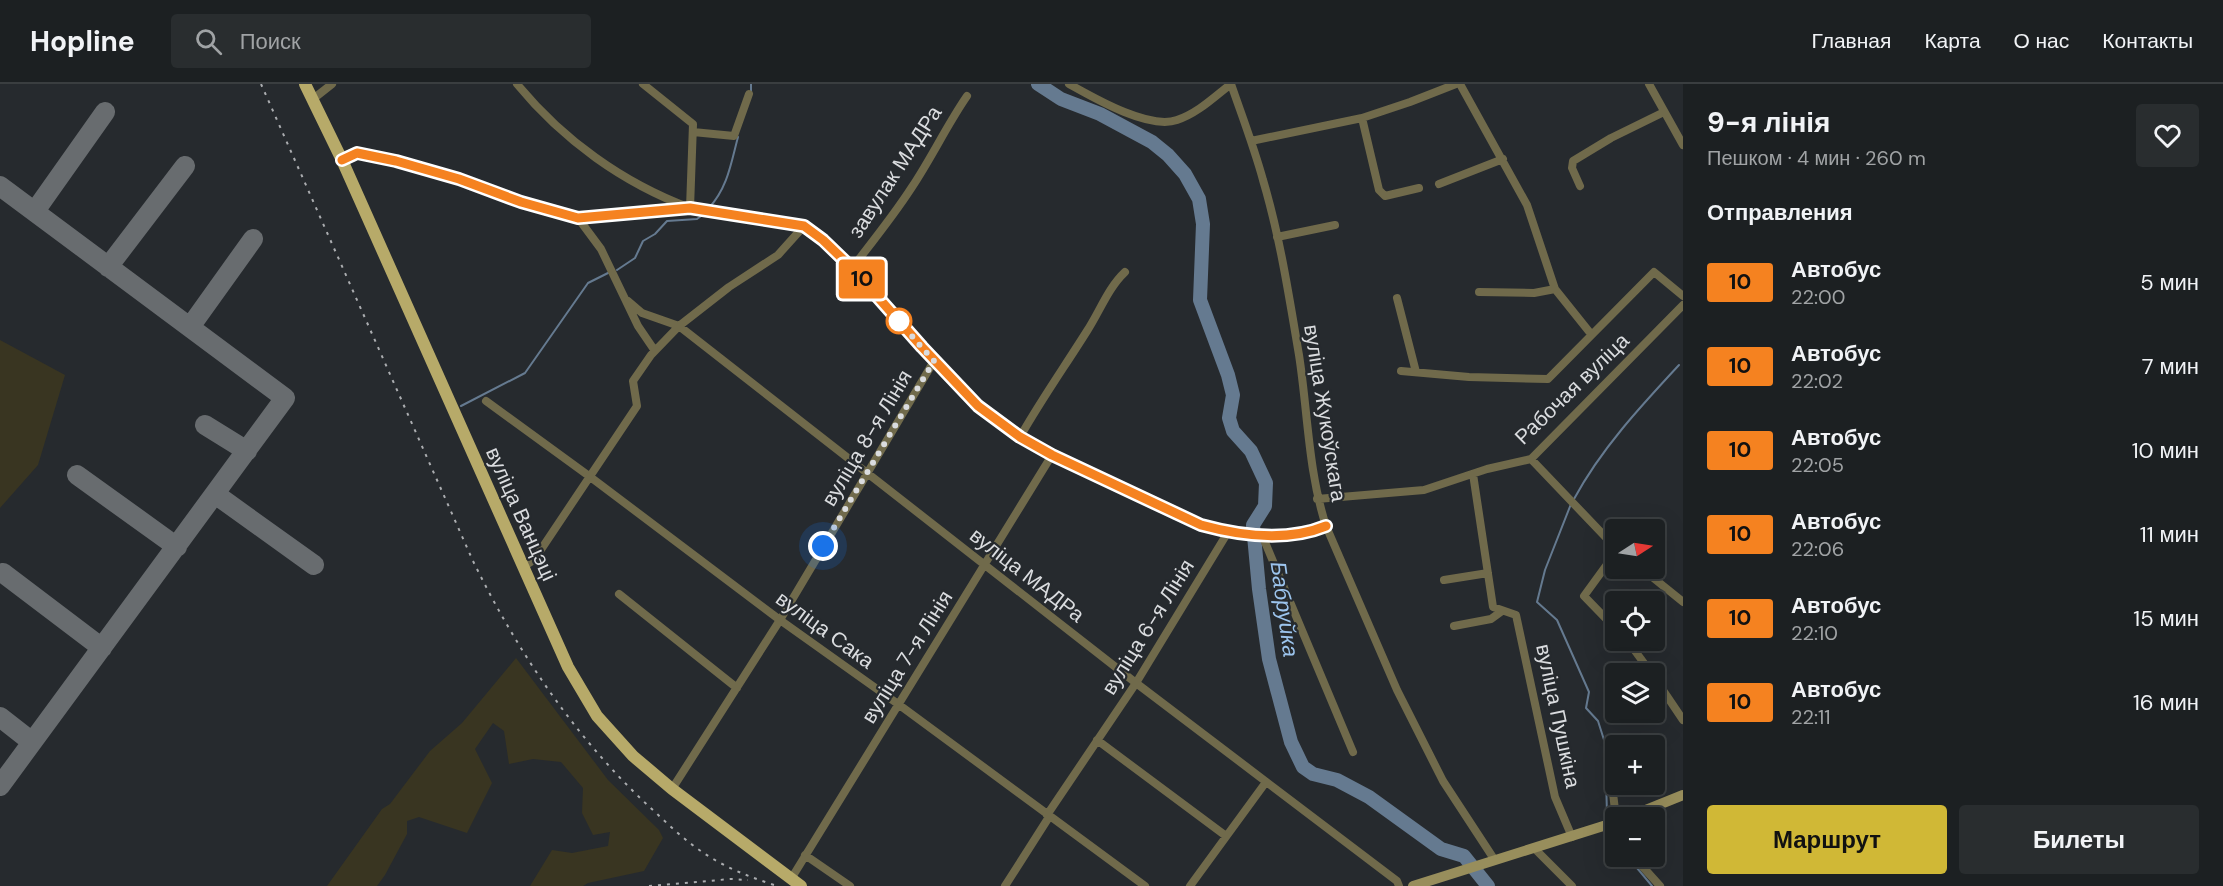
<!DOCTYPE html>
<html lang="ru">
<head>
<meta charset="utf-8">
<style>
  body { margin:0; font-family:"DM Sans",sans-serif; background:#292d2f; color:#f1f3f6; height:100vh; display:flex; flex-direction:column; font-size:22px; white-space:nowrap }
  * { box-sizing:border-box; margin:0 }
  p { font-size:20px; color:#a0a3a5 }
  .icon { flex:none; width:33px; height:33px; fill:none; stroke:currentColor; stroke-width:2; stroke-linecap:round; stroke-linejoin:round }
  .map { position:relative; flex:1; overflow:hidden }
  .side { display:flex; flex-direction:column; background:#1c2022; width:540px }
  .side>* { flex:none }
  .badge { padding:0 12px; border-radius:4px; font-size:21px; line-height:39px }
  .needle { width:39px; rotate:78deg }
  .fabs { position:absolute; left:1605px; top:435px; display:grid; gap:12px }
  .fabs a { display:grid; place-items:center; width:60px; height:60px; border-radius:6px; background:#1c2022; box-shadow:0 6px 24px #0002,0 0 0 2px #3a3e40; font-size:30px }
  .you { position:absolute; width:30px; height:30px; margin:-15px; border:4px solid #fff; border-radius:50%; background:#1a73e8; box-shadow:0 0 0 9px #1a73e833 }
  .map>.badge { position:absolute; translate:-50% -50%; box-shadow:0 0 0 3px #fff }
  h2 { padding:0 24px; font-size:22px; line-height:54px }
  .round { display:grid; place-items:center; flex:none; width:63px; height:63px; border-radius:6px; background:#292d2f }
  .overview { display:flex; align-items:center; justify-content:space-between; height:102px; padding:0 24px }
  h1 { font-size:28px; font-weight:700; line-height:45px }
  .action { display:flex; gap:12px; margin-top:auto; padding:12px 24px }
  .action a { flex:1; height:69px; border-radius:6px; background:#d0b836; color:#111; font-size:24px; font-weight:700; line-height:69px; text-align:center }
  .action a+a { background:#292d2f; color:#f1f3f6 }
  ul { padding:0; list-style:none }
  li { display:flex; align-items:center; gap:18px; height:84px; padding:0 24px }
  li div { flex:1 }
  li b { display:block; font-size:22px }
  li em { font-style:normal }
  li .badge { min-width:66px; font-weight:700; text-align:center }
  header { display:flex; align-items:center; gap:36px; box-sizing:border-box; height:84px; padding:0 30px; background:#1c2022; border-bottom:2px solid #3a3e40 }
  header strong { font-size:28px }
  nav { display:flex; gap:33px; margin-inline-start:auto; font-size:21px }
  .search { width:420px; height:54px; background:#292d2f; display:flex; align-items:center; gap:15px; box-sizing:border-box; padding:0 21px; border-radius:6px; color:#a0a3a5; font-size:22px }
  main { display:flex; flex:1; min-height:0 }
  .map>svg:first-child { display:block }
</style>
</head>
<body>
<header>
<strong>Hopline</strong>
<div class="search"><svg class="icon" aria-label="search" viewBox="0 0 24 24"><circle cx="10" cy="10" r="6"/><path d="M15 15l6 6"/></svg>Поиск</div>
<nav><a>Главная</a><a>Карта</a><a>О нас</a><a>Контакты</a></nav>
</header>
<main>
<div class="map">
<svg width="1683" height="802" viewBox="0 0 1683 802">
  <rect width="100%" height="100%" fill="#262a2e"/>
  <path fill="#393521" d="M0,256l65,35 -27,90 -38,43z
    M516,574l92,122 51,50 4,8 -19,33 -56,12 -5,3h-53l22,-36 20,3 36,-7 2,-14 -17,3 -11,-22 1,-25 -22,-26 -28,-3 -24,5 -5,-33 -11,-8 -18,26 17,34 -25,50 -48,-16 -12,4v13l-22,41 -8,11h-50l55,-77 8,-5 40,-53 32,-28z"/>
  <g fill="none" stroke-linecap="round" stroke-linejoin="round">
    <path stroke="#657a90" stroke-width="2" d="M751,0v10
      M709,124c19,-21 22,-45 29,-71
      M617,186l18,-12 8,-17 12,-7 12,-13 30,-2 7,-5
      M461,322l64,-33 63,-90 22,-11
      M1574,415c27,-50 66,-92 105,-134
      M1571,420l-26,66 -8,32 20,18 32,72 -3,16 12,13 7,22 2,71 2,7
      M1611,743l5,16
      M1627,772l25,30"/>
    <path stroke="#657a90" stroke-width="14" d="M1038,0l23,15 39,15 52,28 16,13 17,19 14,25 4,25 -3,76 28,75 5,20 -4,23 4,13 18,20 15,32 -1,23 -12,19 6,64 10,70 22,83 12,25 10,7 24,6 32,17 72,52 23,7 24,30"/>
    <path stroke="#686c6f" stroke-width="20" d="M0,102l285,212 -285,388
      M35,127l70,-99
      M108,183l77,-101
      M190,243l63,-88
      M205,341l42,26
      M77,391l100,72
      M215,410l99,71
      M3,489l99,75
      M0,633l32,25"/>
    <path stroke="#706a4b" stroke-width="8" d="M517,0c46,56 106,99 173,124l3,-84 -50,-40
      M1069,0c25,14 80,46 108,36 21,-7 37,-23 54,-36
      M1231,0c11,32 23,63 32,96 17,57 26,116 36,175 9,58 9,115 27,171l71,164 46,91 51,78
      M1460,0l67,121 28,84
      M1649,0l34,61
      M313,15l19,-15
      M1362,34l17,72 6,6 34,-8
      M693,48l41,4 15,-42
      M1251,57l111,-23 48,-16 46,-18
      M342,76l15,-7 39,8 63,18 62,23 57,16 112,-10 114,18 19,14 29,28 70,79 56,59 42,31 32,18 149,70c41,10 86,17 125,1
      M1439,100l64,-25
      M1580,102l-8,-18 1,-7 38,-23 53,-26
      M578,134l23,31 37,77 17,25
      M1277,153l58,-12
      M852,184c21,-27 42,-53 60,-81 20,-30 35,-62 55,-91
      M1479,208l55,1 21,-4 36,45
      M1397,214l19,74
      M628,217l14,12 37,13 457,357 261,198 2,5
      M1401,287l68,6 79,2 106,-107 29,24
      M486,317l103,75 191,144 118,84 247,182
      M1020,353c21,-37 45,-71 67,-106 13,-20 21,-43 38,-59
      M1531,375l85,89
      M1473,390l20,133 23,8 39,182 17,40
      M1317,415l107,-9 63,-21 44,-10 152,-154
      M1262,451l91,217
      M1616,468l-32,44 32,33
      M523,483l11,-7 103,-154 -4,-25 18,-26 28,-29 50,-39 49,-32 26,-29
      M1641,484l42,34
      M1444,496l44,-7
      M619,510l118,94
      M1454,542l37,-7 11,-8
      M1627,556l25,34
      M1654,593l29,43
      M1097,656l129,96
      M1611,693l5,41
      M672,705l108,-169 154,-259
      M1047,731l89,-132 92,-151
      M1534,764l38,38
      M805,771l45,31
      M1633,772l27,30
      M791,795l261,-424
      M1005,802l44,-69
      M1190,802l76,-104"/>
    <path stroke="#988e5c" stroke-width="10" d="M1626,734l57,-23
      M1413,802l203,-64"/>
    <path stroke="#b7aa69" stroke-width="12" d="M305,0l37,76 226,507 29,49 36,40 39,33 129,97"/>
    <path stroke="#abadb0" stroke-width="2" stroke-dasharray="3 6" stroke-linecap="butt" d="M261,0l212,477c45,92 105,181 181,250 19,18 38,36 61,49 19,11 38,18 59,25
      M649,802l82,-7 17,1"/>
  </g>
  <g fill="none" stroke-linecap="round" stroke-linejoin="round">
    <defs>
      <path id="line" d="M342,76l15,-7 39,8 63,18 62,23 57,16 112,-10 114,18 19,14 29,28 70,79 56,59 42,31 32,18 149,70c40,11 86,17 125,1"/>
    </defs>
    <use href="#line" stroke="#fff" stroke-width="14"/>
    <use href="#line" stroke="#f58220" stroke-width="9"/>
    <path stroke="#dadcdf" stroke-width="6" stroke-dasharray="0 10.8" d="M823,462l111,-185 -40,-45 5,5"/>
  </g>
  <circle fill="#fff" stroke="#f58220" stroke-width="3" cx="899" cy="237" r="12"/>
  <g text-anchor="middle" stroke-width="4.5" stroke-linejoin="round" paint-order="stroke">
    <g font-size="21" fill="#dadcdf" stroke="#262a2e">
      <text transform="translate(895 88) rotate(-57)" y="7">завулак МАДРа</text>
      <text transform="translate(1572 305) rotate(-44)" y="7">Рабочая вуліца</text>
      <text transform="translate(1325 329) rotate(81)" y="7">вуліца Жукоўскага</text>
      <text transform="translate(867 354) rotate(-59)" y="7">вуліца 8-я Лінія</text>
      <text transform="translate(521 430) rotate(66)" y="7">вуліца Ванцэці</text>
      <text transform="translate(1027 491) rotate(38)" y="7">вуліца МАДРа</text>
      <text transform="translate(1148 543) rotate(-58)" y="7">вуліца 6-я Лінія</text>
      <text transform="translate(825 546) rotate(36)" y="7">вуліца Сака</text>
      <text transform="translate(907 573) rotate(-58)" y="7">вуліца 7-я Лінія</text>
      <text transform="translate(1558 632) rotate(78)" y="7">вуліца Пушкіна</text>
    </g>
    <g font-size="22" font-style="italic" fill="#9cc4ed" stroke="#262a2e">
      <text transform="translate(1285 525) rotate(82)" y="8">Бабруйка</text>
    </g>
  </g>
</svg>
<div class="fabs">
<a><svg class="needle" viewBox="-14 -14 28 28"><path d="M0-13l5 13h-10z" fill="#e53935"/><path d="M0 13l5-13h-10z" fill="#a0a3a5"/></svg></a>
<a><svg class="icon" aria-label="locate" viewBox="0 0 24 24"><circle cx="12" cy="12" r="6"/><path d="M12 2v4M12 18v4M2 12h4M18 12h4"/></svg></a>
<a><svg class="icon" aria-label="layers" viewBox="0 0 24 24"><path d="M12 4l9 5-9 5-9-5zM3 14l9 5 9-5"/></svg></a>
<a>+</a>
<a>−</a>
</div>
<div class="you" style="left:823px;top:462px"></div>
<b class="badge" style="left:862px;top:195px;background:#f58220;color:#111">10</b>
</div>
<section class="side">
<div class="overview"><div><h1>9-я лінія</h1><p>Пешком · 4 мин · 260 m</p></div><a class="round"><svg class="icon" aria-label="heart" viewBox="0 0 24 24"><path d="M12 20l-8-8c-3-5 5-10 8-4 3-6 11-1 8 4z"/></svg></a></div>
<h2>Отправления</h2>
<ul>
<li><span class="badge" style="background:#f58220;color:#111">10</span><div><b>Автобус</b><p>22:00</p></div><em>5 мин</em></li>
<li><span class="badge" style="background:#f58220;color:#111">10</span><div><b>Автобус</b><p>22:02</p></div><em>7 мин</em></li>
<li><span class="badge" style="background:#f58220;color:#111">10</span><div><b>Автобус</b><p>22:05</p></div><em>10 мин</em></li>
<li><span class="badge" style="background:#f58220;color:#111">10</span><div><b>Автобус</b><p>22:06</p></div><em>11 мин</em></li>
<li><span class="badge" style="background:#f58220;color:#111">10</span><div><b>Автобус</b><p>22:10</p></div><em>15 мин</em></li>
<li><span class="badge" style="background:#f58220;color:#111">10</span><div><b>Автобус</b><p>22:11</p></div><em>16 мин</em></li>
</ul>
<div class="action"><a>Маршрут</a><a>Билеты</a></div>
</section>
</main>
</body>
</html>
